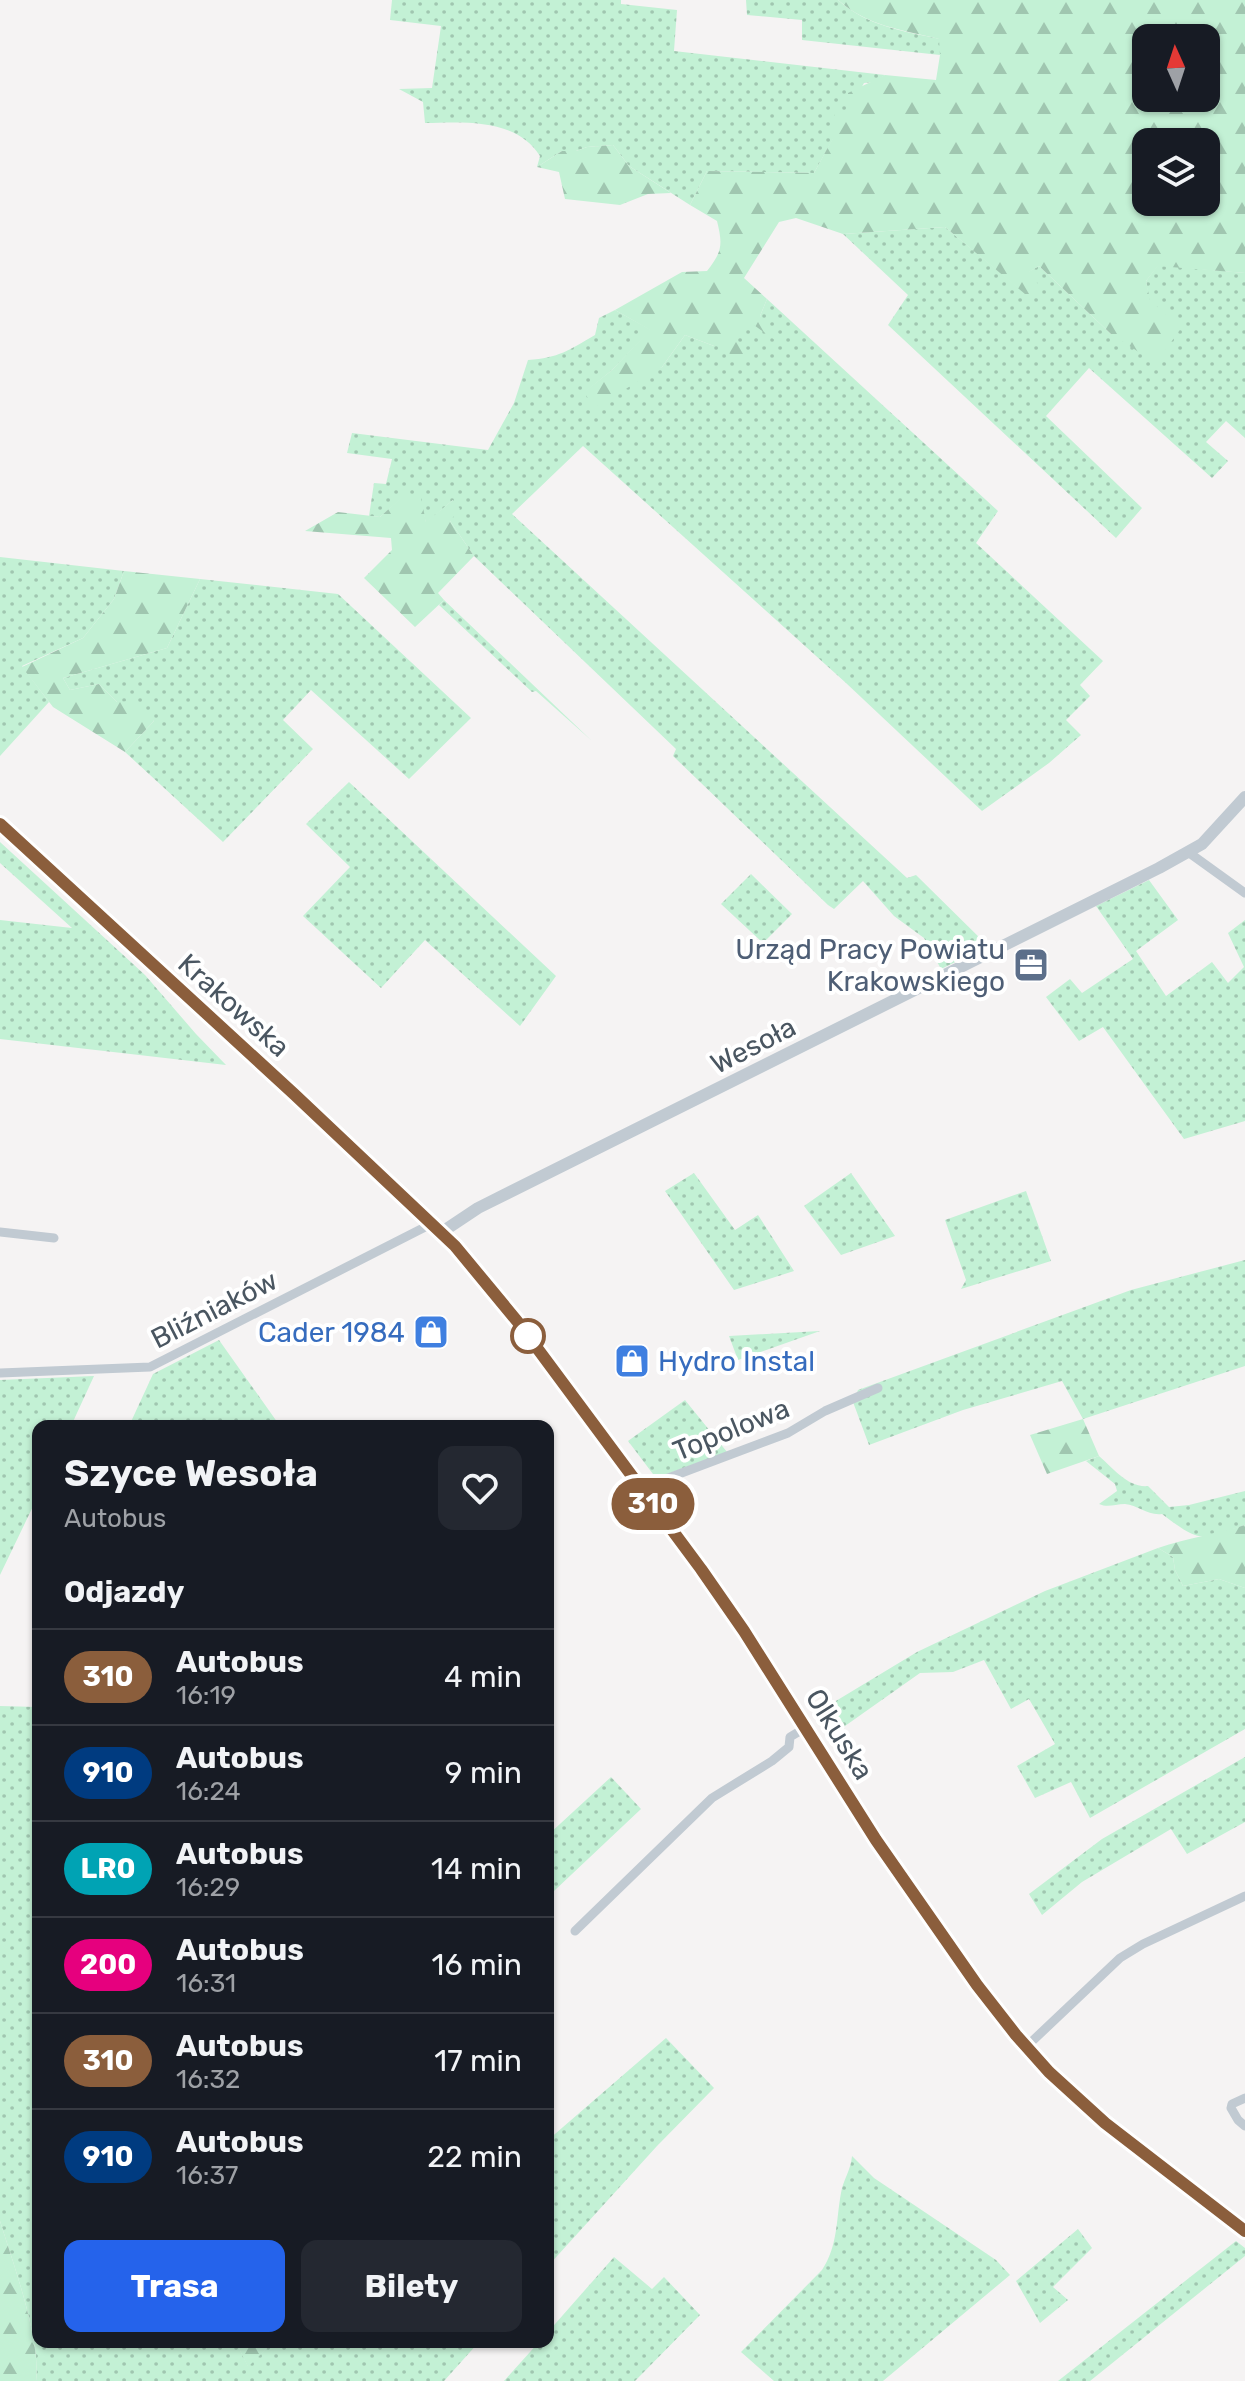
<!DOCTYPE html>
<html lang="pl">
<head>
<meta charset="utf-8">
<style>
  body { margin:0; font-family:Rubik,sans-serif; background:#242831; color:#f1f3f6; height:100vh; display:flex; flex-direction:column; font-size:30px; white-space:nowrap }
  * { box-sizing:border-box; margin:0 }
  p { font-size:26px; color:#9ea1a6 }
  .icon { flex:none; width:44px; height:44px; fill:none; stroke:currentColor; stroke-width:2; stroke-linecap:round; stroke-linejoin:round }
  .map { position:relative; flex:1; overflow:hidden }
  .sheet { position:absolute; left:32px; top:1420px; width:522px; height:928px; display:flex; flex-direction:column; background:#171b24; border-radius:16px; box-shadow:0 2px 6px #0004 }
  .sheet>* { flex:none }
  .badge { padding:0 16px; border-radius:26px; font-size:28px; line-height:52px }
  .needle { width:52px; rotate:357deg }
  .tools { position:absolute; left:1132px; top:24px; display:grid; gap:16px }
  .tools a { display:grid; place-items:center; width:88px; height:88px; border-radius:16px; background:#171b24; box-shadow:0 2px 6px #0004; font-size:40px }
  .map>.badge { position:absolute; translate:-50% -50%; box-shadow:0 0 0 4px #fff }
  h2 { padding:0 32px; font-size:30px; line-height:72px }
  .round { display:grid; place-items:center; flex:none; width:84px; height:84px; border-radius:16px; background:#242831 }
  .summary { display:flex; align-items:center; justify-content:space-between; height:136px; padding:0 32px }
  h1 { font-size:38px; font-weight:700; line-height:60px }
  .button { display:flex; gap:16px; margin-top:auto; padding:16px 32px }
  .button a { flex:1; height:92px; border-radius:16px; background:#2563eb; color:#fff; font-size:32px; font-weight:700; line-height:92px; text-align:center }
  .button a+a { background:#242831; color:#f1f3f6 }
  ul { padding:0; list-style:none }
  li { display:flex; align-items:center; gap:24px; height:96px; padding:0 32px; border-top:2px solid #363941 }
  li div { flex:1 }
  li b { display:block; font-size:30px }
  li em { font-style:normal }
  li .badge { min-width:88px; font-weight:700; text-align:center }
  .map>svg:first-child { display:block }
</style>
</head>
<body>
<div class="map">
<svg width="1245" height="2381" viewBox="0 0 1245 2381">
  <defs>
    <pattern id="grass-dots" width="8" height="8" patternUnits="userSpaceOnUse" patternTransform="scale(2)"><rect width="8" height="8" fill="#c3f1d5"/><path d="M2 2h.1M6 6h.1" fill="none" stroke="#a0c6b0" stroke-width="1.8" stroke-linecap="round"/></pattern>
    <pattern id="forest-firs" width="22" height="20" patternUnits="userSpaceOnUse" patternTransform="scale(2)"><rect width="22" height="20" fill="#c3f1d5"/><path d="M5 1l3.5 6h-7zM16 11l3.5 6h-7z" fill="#a0c6b0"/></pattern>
  </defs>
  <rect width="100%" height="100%" fill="#f5f3f3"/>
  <path fill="url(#grass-dots)" d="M392,0h229v4l56,6 -3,41 211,24 -11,7 -10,1 -50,90 -107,-2 -17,34 -61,-39 -16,-21 -26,2 -11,4h-14l-25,16 3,-11c-24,-38 -75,-34 -115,-33l-2,-21 -24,-13 33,-1 9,-62 -51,-6z
    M746,0h92c29,26 65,31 102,39v16l-138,-15v-20l-55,-5z
    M945,227l86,71 -3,-26 11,-6 72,68 38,-34 -3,-19 12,-16 87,8v165l-19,-17 -20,21 22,19 -16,17 -123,-110 -43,48 96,92 -26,30 -228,-213 20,-30 -65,-61z
    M767,299l231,212 -22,32 127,118 -23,24 10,11 -24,24 15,15 -32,28 -67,48 -136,-128 -263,-237 -71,68 395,364 9,-3 72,71 -47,23 -17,-31 -30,-22 -31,-35 -29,28 -6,-4 -155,-149 3,-7 -202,-193 -24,-35 3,-21 -27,23 -2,-8 -21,-18 -23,20 -11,-1 5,-33 12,1 6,-25 -45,-6 5,-20 136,17 26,-47 14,-43c31,-2 41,-10 67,-25l4,-17 16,-8 36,20 -40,41 -26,21 77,-25 23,-32 29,11 37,-24 24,17 -15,-23z
    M0,557l124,14 -10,28 -31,39 -61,28 27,36 -49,54z
    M200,579l138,15 133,124 -62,61 -98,-89 -28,30 30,29 -90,93 -98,-90 29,-31 -37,-19 -18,-18 -29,6 -7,-12 104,-30z
    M444,600l148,141 -56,-50 -4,1 -93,-87z
    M349,782l207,194 -36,50 -95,-86 -44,48 -78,-72 47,-49 -44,-43z
    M0,842l145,133 51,59 30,31 -226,-26v-119l72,8 -72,-65z
    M751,874l41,40 -29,29 -42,-39z
    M1149,880l29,40 -42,31 30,45 46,-34 16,21 16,-16 -16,-34 17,-13v201l-61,18 -81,-112 -24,14 -33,-44 24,-18 12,14 51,-34 -37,-53z
    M694,1173l41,57 23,-15 36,56 -60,19 -69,-99z
    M851,1173l44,63 -54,19 -37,-49z
    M1026,1191l25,70 -90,28 5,-9 -21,-60z
    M1245,1260v106l-162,53 -21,-38 -99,29 -94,35 -16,-43 5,-12 273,-100z
    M820,1331l-82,29 -9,-24z
    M219,1340l61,86h-151l24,-52z
    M94,1376l-23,50h-33v70l-38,79v-195z
    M685,1400l42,52 -71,26 -28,-37z
    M1099,1456c14,12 29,32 49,30l21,21 20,-2 56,-14v34c-46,15 -43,19 -83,-11 -14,2 -24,-9 -37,-10 -10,0 -17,4 -26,0l18,-13 -2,-7 -29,-23z
    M1158,1548l15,9 2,13 8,16 36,-7 26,9v141l-155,89 -19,-36 -36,16 -18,-32 38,-22 -26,-45 -18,10 -27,-49 -31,12 -33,1 -92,65 -12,-25 101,-61 128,-61z
    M0,1706l38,1v635h198l12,24 25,-24h206l-35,39h-408c5,-42 -23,-118 -36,-160z
    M1245,1757v65l-58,32 -16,-25 -89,53 -40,33 -13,-21 73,-55z
    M611,1777l30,32 -87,82 -6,-6v-50z
    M666,2038l48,50 -57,58 -109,120v-126z
    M852,2156l22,22 122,82 14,15 -127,106h-109l-33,-29 81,-82c16,-24 14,-50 19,-77 2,-13 10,-23 11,-37z
    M1078,2229l14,19 -39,39 15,13 -28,23 -24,-42z
    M1236,2241l9,7v8l-145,117 -10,8h-32z
    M614,2257l38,32 12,-12 36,38 -65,66h-131l35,-39h9v-10z"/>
  <path fill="url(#forest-firs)" fill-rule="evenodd" d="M838,0h407v273l-87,-7 -12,15 4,19 31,28 -21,30 -9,2 -40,-26 -72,-68 -10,6 13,17 -11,10 -86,-72 -102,7 -47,-16 -17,4 -35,56 23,21 -7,17 20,19 -5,5 -24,-17 -20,13 20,19 -7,9 -25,-18h-5l-29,-11 -23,32 -68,41 -10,-16 27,-21 39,-41 -35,-20 67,-38 25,-1c15,-19 16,-26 10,-50l-27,-16 17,-34 107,2 19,-35 -5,-8 7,-16 13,-5v-16l37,-18 51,5 4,-25 -1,-16c-36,-9 -72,-13 -101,-39zM1146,38h60v60h-60zM1146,142h60v60h-60z
    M613,145l16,21 42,27 -23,1 -28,11 -55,-6 -6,-27 -22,-5 25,-16h14l11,-4z
    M420,493l6,29 27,-22 7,9 -10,12 24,35 -36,37 6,7 -29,27 -51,-49 28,-28 -1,-12 -86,-7 33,-19 42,5 23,-21z
    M124,571l76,8 -33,69 -104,30 7,12 29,-6 18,18 14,-1 23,20 -29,31 -72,-45 -31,-40 61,-29 31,-39z
    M1083,1419l16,37 -52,18 -17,-39z
    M1245,1525v63l-26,-9 -36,7 -8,-16 -2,-13 -15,-9c29,-10 58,-14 87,-23z
    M0,2221c13,42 41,118 36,160h-36z
    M236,2342h37l-25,25z"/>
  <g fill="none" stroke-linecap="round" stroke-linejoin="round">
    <path stroke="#c1cad2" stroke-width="9" d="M1188,852l57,41
      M0,1232l54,6
      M0,1373l150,-6 283,-144
      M644,1493l11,-10 133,-50 37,-22 53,-23
      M575,1931l137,-133 60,-37 17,-14 1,-10 15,-9
      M1026,2047l94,-89 23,-14 102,-48
      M1245,2098l-13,6 -1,4 7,12 7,6"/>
    <path stroke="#c1cad2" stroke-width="12" d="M442,1232l36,-24 681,-340 43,-24 43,-47"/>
    <path stroke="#b3c2d1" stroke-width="14" d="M0,825l294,269 161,152 62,75 184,248 43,62 132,209 101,145 39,50 33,37 56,51 140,108"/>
  </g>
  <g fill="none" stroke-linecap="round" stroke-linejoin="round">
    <defs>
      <path id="line" d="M0,824l294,270 161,152 62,75 184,248 43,62 132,209 101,145 39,50 33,37 56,51 140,108"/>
    </defs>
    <use href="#line" stroke="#fff" stroke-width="18"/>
    <use href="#line" stroke="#8b5e3c" stroke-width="12"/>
  </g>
  <defs>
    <symbol id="office-square" viewBox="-11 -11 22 22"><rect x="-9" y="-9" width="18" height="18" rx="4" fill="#5c6f8a" stroke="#fff"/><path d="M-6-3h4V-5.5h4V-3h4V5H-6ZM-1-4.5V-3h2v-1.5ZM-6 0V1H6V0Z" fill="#fff"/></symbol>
    <symbol id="shop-square" viewBox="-11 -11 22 22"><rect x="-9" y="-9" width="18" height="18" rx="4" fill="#3f7fe0" stroke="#fff"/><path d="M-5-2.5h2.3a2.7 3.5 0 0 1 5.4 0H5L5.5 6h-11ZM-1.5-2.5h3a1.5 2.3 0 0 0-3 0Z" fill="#fff"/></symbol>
  </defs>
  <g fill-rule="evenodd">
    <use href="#office-square" x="1011" y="945" width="40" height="40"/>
    <use href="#shop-square" x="411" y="1312" width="40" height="40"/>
    <use href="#shop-square" x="612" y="1341" width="40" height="40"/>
  </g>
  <circle fill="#fff" stroke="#8b5e3c" stroke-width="4" cx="528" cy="1336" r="16"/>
  <g text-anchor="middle" stroke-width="8" stroke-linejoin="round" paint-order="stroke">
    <g font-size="28" fill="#4e5e75" stroke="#fff" text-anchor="end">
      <text x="1005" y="959">Urząd Pracy Powiatu<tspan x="1005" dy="32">Krakowskiego</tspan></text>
    </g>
    <g font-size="28" fill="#4a5661" stroke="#fff">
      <text transform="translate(234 1005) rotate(42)" y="10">Krakowska</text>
      <text transform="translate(753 1045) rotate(-27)" y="10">Wesoła</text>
      <text transform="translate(214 1309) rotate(-27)" y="10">Bliźniaków</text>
      <text transform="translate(731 1429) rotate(-22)" y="10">Topolowa</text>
      <text transform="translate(840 1734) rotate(58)" y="10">Olkuska</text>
    </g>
    <g font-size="28" fill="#366cbe" stroke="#fff" text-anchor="end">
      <text x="405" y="1342">Cader 1984</text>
      <text x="658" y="1371" text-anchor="start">Hydro Instal</text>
    </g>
  </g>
</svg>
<div class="tools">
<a><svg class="needle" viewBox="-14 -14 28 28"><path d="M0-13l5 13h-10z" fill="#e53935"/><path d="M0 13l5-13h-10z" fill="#9ea1a6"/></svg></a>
<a><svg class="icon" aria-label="layers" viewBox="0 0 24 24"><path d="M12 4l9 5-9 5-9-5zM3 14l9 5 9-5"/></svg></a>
</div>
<b class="badge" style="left:653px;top:1504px;background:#8b5e3c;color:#fff">310</b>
<section class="sheet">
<div class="summary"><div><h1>Szyce Wesoła</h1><p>Autobus</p></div><a class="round"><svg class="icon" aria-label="heart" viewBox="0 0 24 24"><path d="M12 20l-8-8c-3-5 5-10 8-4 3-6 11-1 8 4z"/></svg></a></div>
<h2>Odjazdy</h2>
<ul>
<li><span class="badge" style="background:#8b5e3c;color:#fff">310</span><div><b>Autobus</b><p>16:19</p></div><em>4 min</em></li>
<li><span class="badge" style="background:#003b80;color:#fff">910</span><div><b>Autobus</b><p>16:24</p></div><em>9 min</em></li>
<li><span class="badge" style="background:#00a3b4;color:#fff">LR0</span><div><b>Autobus</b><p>16:29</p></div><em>14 min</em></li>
<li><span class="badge" style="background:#e6007e;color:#fff">200</span><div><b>Autobus</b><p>16:31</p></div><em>16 min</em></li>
<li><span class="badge" style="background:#8b5e3c;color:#fff">310</span><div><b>Autobus</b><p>16:32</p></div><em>17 min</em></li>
<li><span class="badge" style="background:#003b80;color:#fff">910</span><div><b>Autobus</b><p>16:37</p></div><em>22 min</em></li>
</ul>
<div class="button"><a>Trasa</a><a>Bilety</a></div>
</section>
</div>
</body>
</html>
